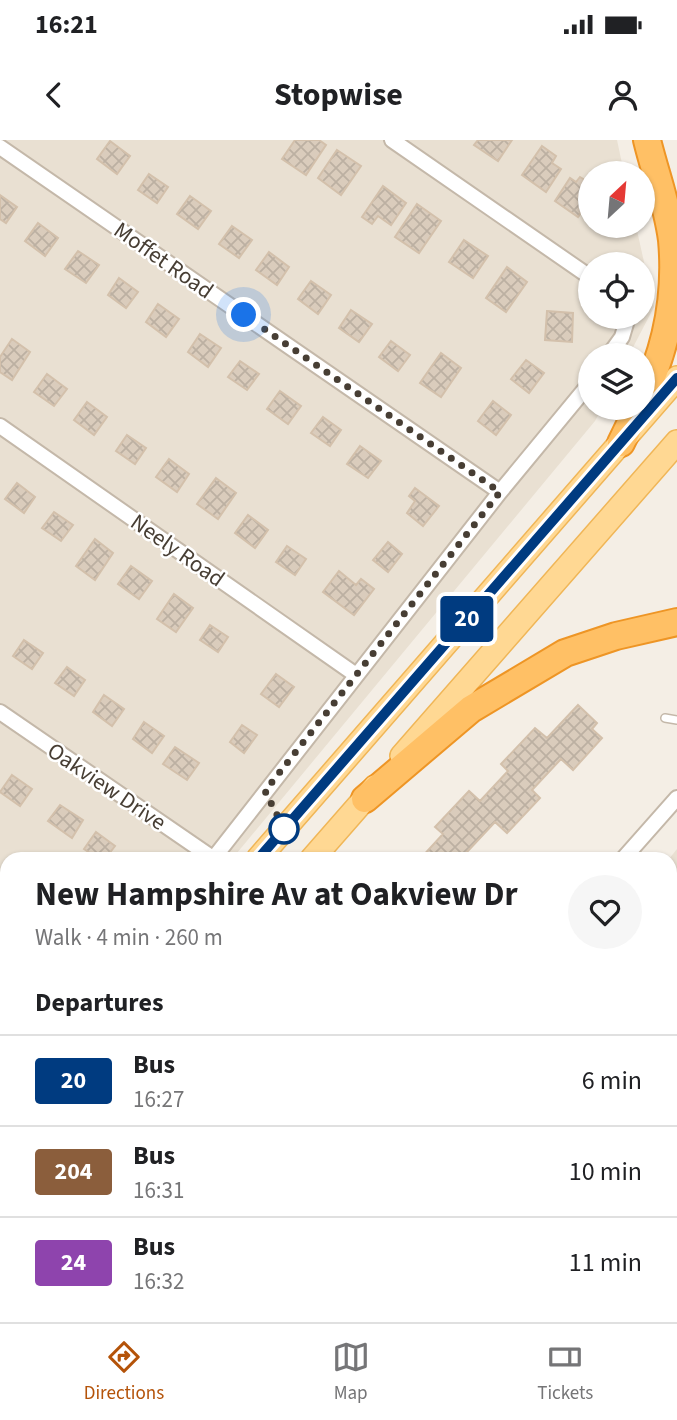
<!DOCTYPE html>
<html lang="en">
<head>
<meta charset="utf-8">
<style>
  body { margin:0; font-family:"Source Sans 3",sans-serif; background:#f6f6f6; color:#202124; height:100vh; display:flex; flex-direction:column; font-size:26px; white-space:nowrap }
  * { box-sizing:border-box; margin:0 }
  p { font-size:23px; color:#757577 }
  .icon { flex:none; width:38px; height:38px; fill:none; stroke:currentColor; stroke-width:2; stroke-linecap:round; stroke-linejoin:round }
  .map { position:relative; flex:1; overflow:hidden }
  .details { position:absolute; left:0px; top:712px; width:677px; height:471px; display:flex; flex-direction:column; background:#fff; border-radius:21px 21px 0 0; box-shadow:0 2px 5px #0004 }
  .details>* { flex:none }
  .badge { padding:0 14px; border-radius:5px; font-size:24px; line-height:46px }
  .needle { width:46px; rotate:26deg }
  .fabs { position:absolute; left:578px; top:21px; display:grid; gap:14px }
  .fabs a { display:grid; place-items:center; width:77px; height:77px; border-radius:50%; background:#fff; box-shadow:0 2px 5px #0004; font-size:35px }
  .you { position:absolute; width:35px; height:35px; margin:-18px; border:5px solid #fff; border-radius:50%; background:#1a73e8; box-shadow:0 0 0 10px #1a73e833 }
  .map>.badge { position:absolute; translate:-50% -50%; box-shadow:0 0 0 4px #fff }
  h2 { padding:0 35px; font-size:26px; line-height:63px }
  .round { display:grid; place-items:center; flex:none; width:74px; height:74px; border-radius:37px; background:#f6f6f6 }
  .head { display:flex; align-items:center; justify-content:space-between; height:119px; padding:0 35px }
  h1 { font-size:33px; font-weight:700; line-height:52px }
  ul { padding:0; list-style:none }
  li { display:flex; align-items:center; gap:21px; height:91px; padding:0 35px; border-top:2px solid #e0e0e0 }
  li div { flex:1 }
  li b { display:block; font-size:26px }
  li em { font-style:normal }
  li .badge { min-width:77px; font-weight:700; text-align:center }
  .status { display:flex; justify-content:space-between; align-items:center; height:49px; padding:0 35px; background:#fff; direction:ltr }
  .status svg { height:19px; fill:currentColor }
  header { display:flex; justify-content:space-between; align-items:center; height:91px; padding:0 35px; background:#fff; font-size:32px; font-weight:700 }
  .dock { display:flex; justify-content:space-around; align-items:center; height:98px; border-top:2px solid #e0e0e0; background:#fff; font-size:19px; color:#757577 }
  .dock a { display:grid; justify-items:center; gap:4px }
  .dock .on { color:#b45309 }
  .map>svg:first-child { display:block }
</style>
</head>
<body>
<div class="status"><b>16:21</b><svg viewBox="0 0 49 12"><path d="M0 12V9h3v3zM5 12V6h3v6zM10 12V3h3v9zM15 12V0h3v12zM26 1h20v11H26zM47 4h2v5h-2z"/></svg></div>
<header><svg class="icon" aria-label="back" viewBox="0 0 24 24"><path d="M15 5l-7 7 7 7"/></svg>Stopwise<svg class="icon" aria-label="person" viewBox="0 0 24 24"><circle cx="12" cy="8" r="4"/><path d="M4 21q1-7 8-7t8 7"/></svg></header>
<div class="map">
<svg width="677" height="1182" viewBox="0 0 677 1182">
  <defs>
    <pattern id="building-cross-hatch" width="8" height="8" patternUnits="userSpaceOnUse" patternTransform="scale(1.75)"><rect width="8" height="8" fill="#daccbc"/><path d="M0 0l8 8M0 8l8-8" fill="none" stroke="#bcb0a2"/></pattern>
  </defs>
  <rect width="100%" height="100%" fill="#f4eee5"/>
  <path fill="#e9e0d2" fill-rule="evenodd" d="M0,0h617l7,33h-34v53h46l18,81 -25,48h-39v53h12l-7,13 -363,438h-225v271l-7,8zM590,124h52v53h-52z
    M677,709v473h-216l-1,-6h210l-1,-457z"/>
  <path fill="url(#building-cross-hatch)" stroke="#d3c0ab" stroke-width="2" d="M295,0h24l7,5 -20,30 -24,-16z
    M478,0h34l-14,21 -24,-16z
    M110,1l20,15 -13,18 -20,-15z
    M542,6l14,10 -4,7 9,6 -15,23 -24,-17z
    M337,10l24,16 -20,29 -23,-17z
    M149,34l19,13 -11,16 -19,-13z
    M580,37l10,6 -5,6 5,3v8l-12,17 -23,-16 15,-23 6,4z
    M383,46l23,17 -15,22 -13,-9 -6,8 -10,-7z
    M0,55l17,12 -11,16 -6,-4z
    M190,56l21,15 -13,18 -21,-15z
    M417,64l24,17 -22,32 -24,-16z
    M38,83l20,15 -13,18 -20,-15z
    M232,86l20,14 -13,18 -20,-14z
    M464,100l24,16 -15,22 -24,-16z
    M78,111l21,14 -13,18 -21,-14z
    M269,112l20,15 -12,18 -21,-15z
    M507,127l20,15 -21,30 -20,-14z
    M119,138l19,14 -12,16 -18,-13z
    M311,141l20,14 -13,19 -20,-15z
    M158,164l21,15 -13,18 -20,-15z
    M351,170l21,14 -13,18 -20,-14z
    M547,171l26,2 -1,29 -27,-2z
    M200,194l21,14 -13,19 -20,-15z
    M12,199l18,13 -18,28 -12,-8v-15z
    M391,201l19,14 -12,16 -19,-14z
    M441,213l20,15 -20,29 -21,-14z
    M526,220l18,13 -15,20 -18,-14z
    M240,221l19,13 -12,16 -19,-13z
    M47,234l20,15 -13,17 -20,-14z
    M280,251l21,15 -13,18 -21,-15z
    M493,261l18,14 -15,20 -18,-14z
    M87,262l20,15 -13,18 -20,-15z
    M323,277l18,13 -11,16 -19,-13z
    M127,295l19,13 -11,16 -19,-13z
    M360,306l21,15 -13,17 -21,-14z
    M169,319l20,15 -12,18 -21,-15z
    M216,338l20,15 -18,26 -21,-15z
    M17,343l18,14 -11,16 -19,-14z
    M415,348l24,18 -16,20 -16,-13 8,-12 -6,-5z
    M54,372l19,13 -12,16 -19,-13z
    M248,375l20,15 -13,18 -20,-15z
    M95,399l18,14 -18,27 -19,-14z
    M388,402l14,12 -14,18 -15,-12z
    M287,406l19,13 -11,16 -19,-13z
    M131,426l21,15 -13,18 -21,-15z
    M339,431l17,14 5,-6 13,10 -20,26 -31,-23z
    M174,454l19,14 -17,24 -19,-13z
    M210,485l18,12 -10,15 -18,-12z
    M24,500l19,13 -11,16 -19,-13z
    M67,527l18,13 -11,16 -19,-13z
    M276,534l18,13 -15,20 -18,-13z
    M104,555l20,14 -12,17 -19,-14z
    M578,565l19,18 -5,6 10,9 -29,32 -12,-11 -29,31 8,8 -33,35 -12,-11 -29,31 6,6h-52l23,-25 -8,-7 34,-36 11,10 28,-30 -7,-7 34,-36 12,10z
    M144,582l20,14 -12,17 -19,-14z
    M242,585l15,10 -13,18 -14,-11z
    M175,607l24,16 -12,17 -24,-16z
    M12,635l20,14 -12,17 -20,-14z
    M60,665l23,15 -11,18 -24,-17z
    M96,692l19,14 -10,13h-6l-15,-10z
    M677,742v70l-7,9v-70z
    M7,810v41l-4,2 -3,-4v-35z
    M677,986v39l-7,-5v-25z
    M233,1176h36l6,6h-37z
    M621,1176h40l3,6h-54z"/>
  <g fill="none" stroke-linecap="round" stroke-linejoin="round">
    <defs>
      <path id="service" d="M665,578l12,2"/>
      <path id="minor" d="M392,0l198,137
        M0,7l500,345
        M609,215l13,-18 6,-20
        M0,286l356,249
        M0,572l214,147
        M213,719l287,-367 90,-109
        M623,719l54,-61
        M670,895l7,-7
        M0,914l7,-5
        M670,1082l7,5
        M154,1182l5,-6"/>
      <path id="primary" d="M402,616l275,-314
        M258,719l419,-481
        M312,719l63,-72
        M0,1036l7,-9
        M0,1108l7,-9"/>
      <path id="motorway" d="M642,259c24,-49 35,-104 30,-159 -4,-33 -17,-67 -25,-100
        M621,303l17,-35
        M365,659l106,-90 94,-56 51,-17 61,-14"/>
    </defs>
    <use href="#service" stroke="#c4b8a9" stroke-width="10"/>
    <use href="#minor" stroke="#c4b8a9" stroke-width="18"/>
    <use href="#primary" stroke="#f0b657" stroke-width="26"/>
    <use href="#motorway" stroke="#ee9525" stroke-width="30"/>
    <use href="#service" stroke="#fff" stroke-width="7"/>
    <use href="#minor" stroke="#fff" stroke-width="14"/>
    <use href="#primary" stroke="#ffd893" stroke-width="23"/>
    <use href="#motorway" stroke="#ffc065" stroke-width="26"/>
  </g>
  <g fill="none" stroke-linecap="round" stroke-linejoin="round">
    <defs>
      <path id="line" d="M258,719l419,-481"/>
    </defs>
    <use href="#line" stroke="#fff" stroke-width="16"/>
    <use href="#line" stroke="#003b80" stroke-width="10"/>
    <path stroke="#473e34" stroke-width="7" stroke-dasharray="0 12.6" d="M244,175l256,177 -235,299 19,38"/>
  </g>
  <circle fill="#fff" stroke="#003b80" stroke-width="3.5" cx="284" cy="689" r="14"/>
  <g text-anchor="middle" stroke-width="5" stroke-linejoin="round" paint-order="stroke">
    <g font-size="23" fill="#473e34" stroke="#fff">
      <text transform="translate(164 120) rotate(35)" y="8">Moffet Road</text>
      <text transform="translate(178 410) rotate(35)" y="8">Neely Road</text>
      <text transform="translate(107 646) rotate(34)" y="8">Oakview Drive</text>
    </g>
  </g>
</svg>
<div class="fabs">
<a><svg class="needle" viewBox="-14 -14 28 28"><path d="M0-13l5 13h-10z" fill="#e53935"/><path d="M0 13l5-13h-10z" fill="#757577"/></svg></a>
<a><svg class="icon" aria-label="locate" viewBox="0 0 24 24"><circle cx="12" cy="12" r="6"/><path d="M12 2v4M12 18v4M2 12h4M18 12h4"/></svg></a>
<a><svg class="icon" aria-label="layers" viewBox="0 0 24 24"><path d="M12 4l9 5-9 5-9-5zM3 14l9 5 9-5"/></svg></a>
</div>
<div class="you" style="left:244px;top:175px"></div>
<b class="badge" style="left:467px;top:479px;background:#003b80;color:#fff">20</b>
<section class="details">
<div class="head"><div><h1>New Hampshire Av at Oakview Dr</h1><p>Walk · 4 min · 260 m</p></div><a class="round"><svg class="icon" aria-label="heart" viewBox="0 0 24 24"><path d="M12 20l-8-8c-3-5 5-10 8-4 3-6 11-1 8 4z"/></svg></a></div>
<h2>Departures</h2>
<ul>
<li><span class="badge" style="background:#003b80;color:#fff">20</span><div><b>Bus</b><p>16:27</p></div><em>6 min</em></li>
<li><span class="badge" style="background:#8b5e3c;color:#fff">204</span><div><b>Bus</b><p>16:31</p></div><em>10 min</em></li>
<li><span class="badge" style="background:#8e44ad;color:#fff">24</span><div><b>Bus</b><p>16:32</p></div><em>11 min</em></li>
</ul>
</section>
</div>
<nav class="dock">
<a class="on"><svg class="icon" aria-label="directions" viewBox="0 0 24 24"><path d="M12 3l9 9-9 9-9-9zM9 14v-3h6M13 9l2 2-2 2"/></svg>Directions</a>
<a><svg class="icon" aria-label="map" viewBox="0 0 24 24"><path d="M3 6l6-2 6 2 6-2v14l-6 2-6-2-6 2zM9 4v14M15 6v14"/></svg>Map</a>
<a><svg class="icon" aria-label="tickets" viewBox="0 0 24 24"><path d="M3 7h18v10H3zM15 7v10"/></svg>Tickets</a>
</nav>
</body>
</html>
